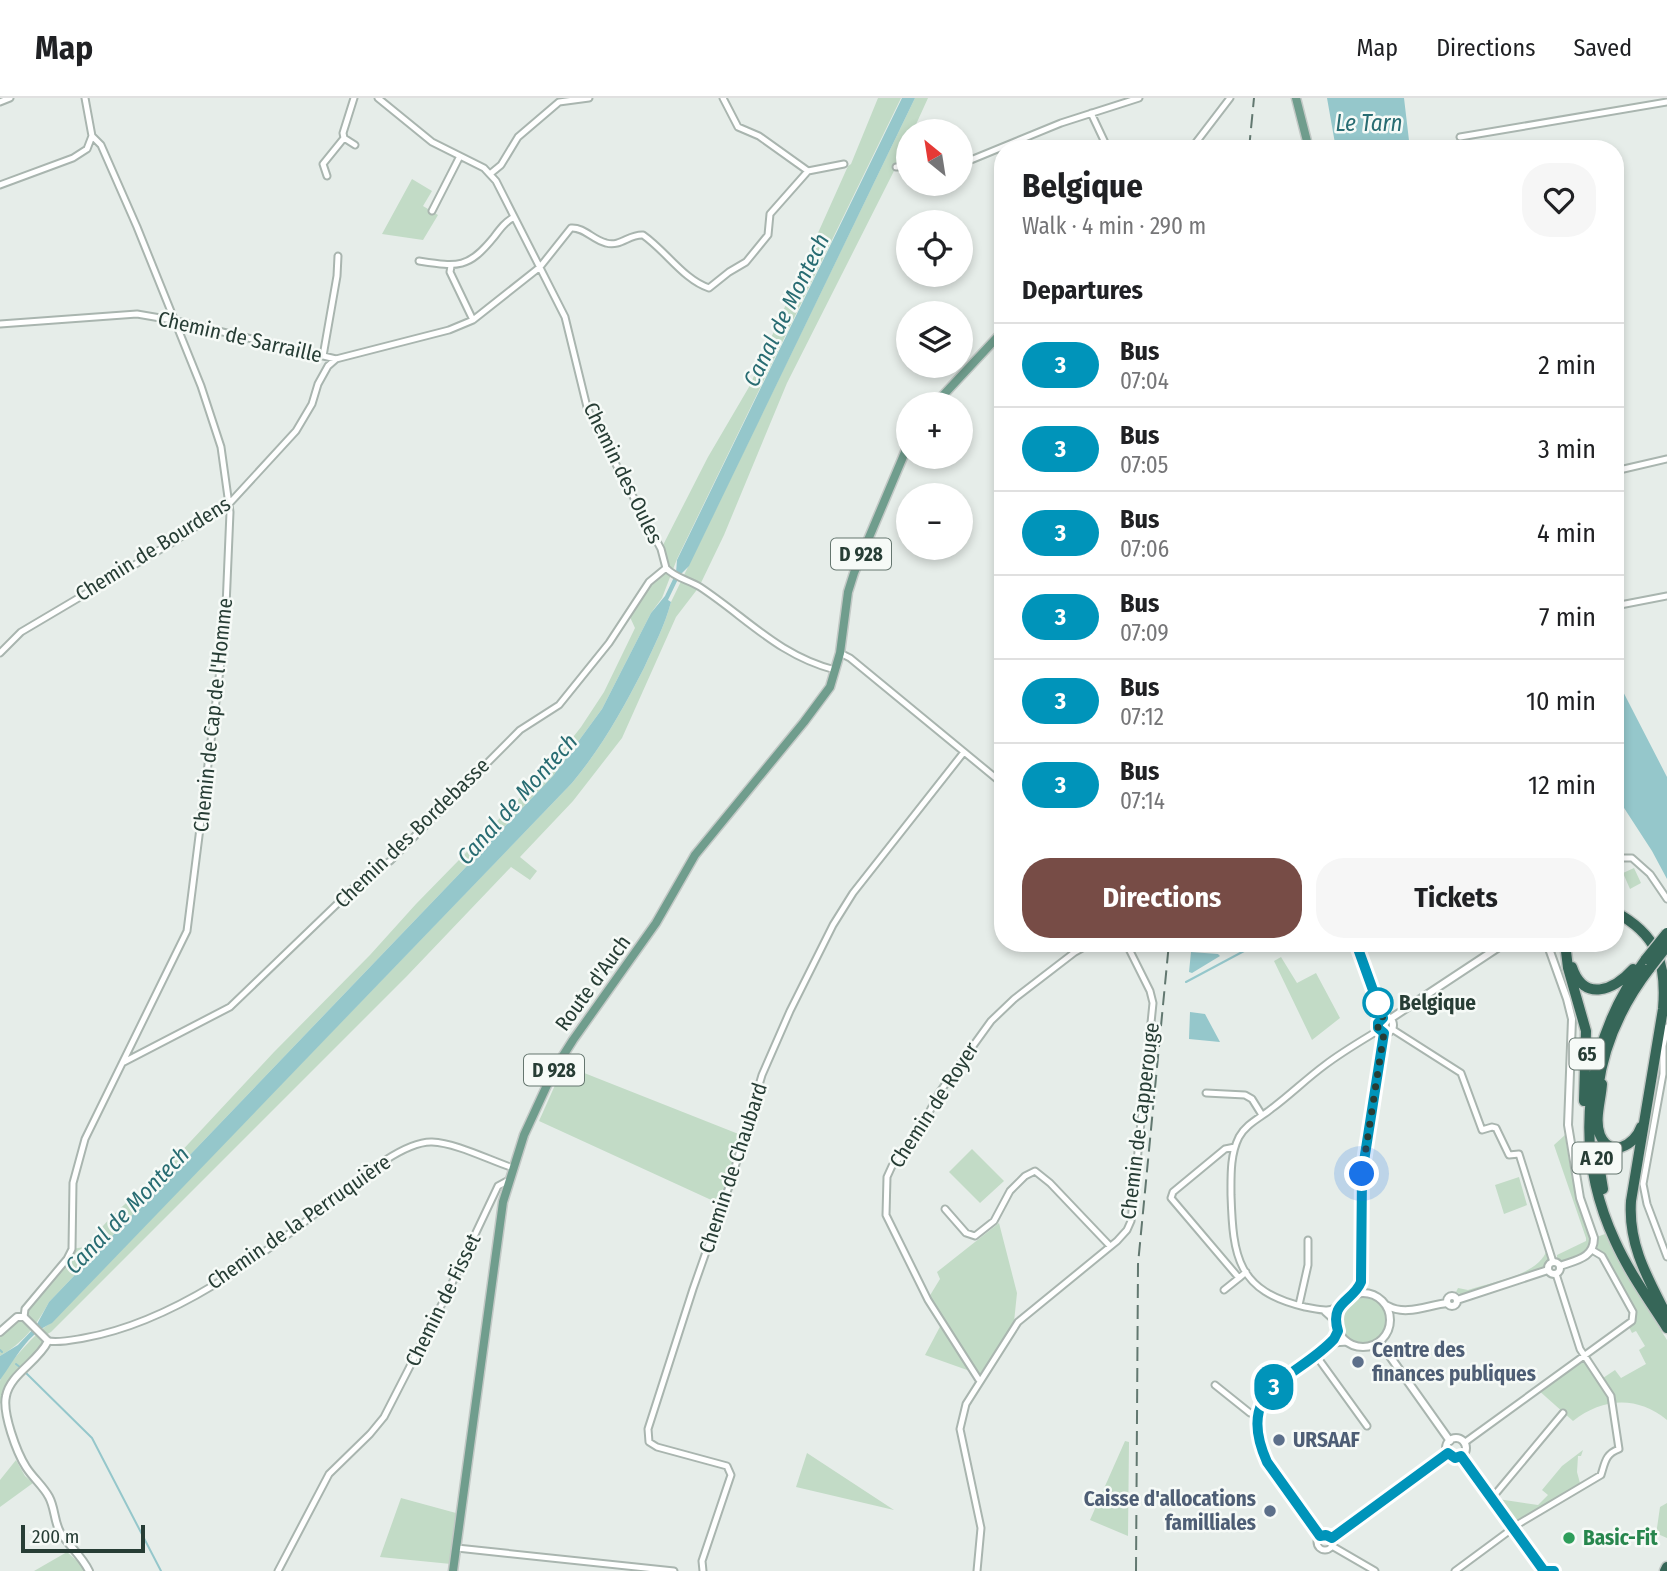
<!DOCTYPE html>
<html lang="en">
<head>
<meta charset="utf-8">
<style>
  body { margin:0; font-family:"Fira Sans Condensed",sans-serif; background:#f6f6f6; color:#202124; height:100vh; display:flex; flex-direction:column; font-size:26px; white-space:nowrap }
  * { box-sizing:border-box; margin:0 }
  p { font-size:23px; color:#757577 }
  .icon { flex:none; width:38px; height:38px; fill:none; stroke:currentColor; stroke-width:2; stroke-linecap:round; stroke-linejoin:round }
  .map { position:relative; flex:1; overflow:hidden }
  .side { position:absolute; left:994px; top:42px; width:630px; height:812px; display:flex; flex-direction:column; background:#fff; border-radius:28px; box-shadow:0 4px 10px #0003 }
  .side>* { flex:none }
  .badge { padding:0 14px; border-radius:23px; font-size:24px; line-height:46px }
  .needle { width:46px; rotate:330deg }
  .tools { position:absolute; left:896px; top:21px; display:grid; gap:14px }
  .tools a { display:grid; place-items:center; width:77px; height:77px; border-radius:50%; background:#fff; box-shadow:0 4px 10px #0003; font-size:35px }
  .scale { position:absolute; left:21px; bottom:18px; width:124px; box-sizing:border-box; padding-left:7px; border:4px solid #273d35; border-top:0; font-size:19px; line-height:24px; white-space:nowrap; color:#273d35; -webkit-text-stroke:5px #f6faf7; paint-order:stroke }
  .you { position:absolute; width:35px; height:35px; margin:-18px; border:5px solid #fff; border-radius:50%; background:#1a73e8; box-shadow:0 0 0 10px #1a73e833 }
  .map>.badge { position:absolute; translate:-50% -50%; box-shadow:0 0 0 4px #fff }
  h2 { padding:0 28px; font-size:26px; line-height:63px }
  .round { display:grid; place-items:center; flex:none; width:74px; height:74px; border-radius:28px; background:#f6f6f6 }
  .head { display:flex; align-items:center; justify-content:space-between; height:119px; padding:0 28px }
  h1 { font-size:33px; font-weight:700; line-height:52px }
  .cta { display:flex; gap:14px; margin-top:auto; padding:14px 28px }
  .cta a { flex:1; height:80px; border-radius:28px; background:#774c46; color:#fff; font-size:28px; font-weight:700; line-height:80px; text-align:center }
  .cta a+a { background:#f6f6f6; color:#202124 }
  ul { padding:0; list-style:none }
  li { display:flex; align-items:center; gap:21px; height:84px; padding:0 28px; border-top:2px solid #e0e0e0 }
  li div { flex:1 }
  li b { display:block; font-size:26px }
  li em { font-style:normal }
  li .badge { min-width:77px; font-weight:700; text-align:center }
  header { display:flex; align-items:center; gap:42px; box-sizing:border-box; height:98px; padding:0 35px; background:#fff; border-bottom:2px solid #e0e0e0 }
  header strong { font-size:33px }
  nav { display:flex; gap:38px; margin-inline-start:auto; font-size:24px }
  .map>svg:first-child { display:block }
</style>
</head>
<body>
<header>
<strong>Map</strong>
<nav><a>Map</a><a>Directions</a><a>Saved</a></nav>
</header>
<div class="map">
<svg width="1667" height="1473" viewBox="0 0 1667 1473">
  <rect width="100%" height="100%" fill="#e6ede9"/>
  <path fill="#c2dbc6" d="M878,0h23l-224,461 -15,39 -11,15 -49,96 -49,67 -504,526c-13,24 -26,41 -49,54v-24l17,-15 7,-1 1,-7 47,-60 12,-2 28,-31 65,-60 97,-104 96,-97 46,-51 132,-135 33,-42 23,-35 31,-64 -6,-13 20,-33 17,-14 -5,-19 47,-92 41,-70 99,-221 3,-2z
    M915,0h13l-15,33h-5v10l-12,26 -109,216 -63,152 -25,52 -23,30 -54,121 -49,63 -53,56 17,14 -7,9 -19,-13 -104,109 -356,356 -7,4 4,5 -25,30 -23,33c0,-7 0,-16 0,-23 4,-14 39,-52 52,-59l520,-539c30,-36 51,-74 72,-115 10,-22 21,-43 27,-66z
    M412,81l20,12 -9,15 15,9 -15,25 -41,-6z
    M1634,770l7,15 -11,6 -7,-16z
    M1281,859l16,26 19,-10 24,45 -28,22 -38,-79z
    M564,967l177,70 -21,69 -181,-83z
    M1565,1037l7,43 19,63c-1,14 -16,17 -27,21l-7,-4v-3l29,-14v-3l-32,-93z
    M972,1051l32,32 -24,22 -31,-31z
    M1519,1079l8,28 -23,9 -9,-29z
    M999,1125l18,70 -3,29 -38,58 -6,-9 -45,-16 18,-34 -14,-24 11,-18 -3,-7z
    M1605,1136l21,41 41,65v80c-30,-25 -65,-22 -94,1l-36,-32 47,-33 16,24 15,-10 6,8 25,-14 -7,-14 6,-4 -9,-15 -4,2 -3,-6 5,-11 -32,-60 -10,-6 2,-12z
    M1547,1151l3,8 -7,11 -81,27 -6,-3 2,-4 10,2c26,-9 72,-15 79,-41z
    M1339 1222a24 24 0 1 1 48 0a24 24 0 1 1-48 0Z
    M1125,1343l4,1 -1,94 -38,-16z
    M1583,1352l-2,6h-3l-1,16 4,15 -68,41 -19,-26 4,-3 40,6 10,-10 -6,-5 20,-24z
    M807,1355l87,57 -98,-23z
    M16,1362l9,16 8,7 -33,24v-27z
    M401,1400l55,15 -5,51 -71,-7z
    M1667,1405v35l-16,-7 6,-3 3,-21z
    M67,1454l16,14 2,5h-51z"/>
  <path fill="#95c7cb" d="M902,0h13l-226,468 -9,9 -12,25 3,2c-6,23 -17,44 -27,66 -21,41 -42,79 -72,115l-520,540c-25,11 -36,35 -52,57v-24l18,-11 18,-19 13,-24 504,-526 49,-67 49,-96 14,-17 11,-23 1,-13z
    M1327,0h77l6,51h-74z
    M1615,578l52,101v102l-15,-28 -37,-57z
    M1191,854l27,2 2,2 -28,17 -3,-1z
    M1190,914l15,2 15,28 -31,-3z"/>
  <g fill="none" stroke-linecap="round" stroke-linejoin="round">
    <path stroke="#95c7cb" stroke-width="2" d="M1186,884l73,-39
      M0,1252l2,2
      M16,1266l5,4
      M25,1274l67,66 69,133"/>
    <defs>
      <path id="minor" d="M354,0l-11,35 1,5 11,7
        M378,0l54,44 52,26 12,13 69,136 22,90 7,16 67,126 5,19c9,10 23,12 34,19 47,31 78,68 135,83
        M723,0l15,29 21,9 49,35 36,-7
        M0,4l10,-4
        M1091,15l17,36
        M1460,39l207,-35
        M1191,51l39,-51
        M961,66l100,-41 78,-25
        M896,69h12
        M490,76l11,-9 17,-28 41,-35 30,-4
        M327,78l-4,-12 21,-26
        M0,87l73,-27 14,-9 5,-13
        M432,113l27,-53
        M419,163c39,6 49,8 75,-24 6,-8 11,-15 20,-20
        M451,168l-1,6 23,48
        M0,226l137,-10 35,6 164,39 113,-29 24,-10 67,-53 31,-39c13,-1 22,12 35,15 15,4 23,-9 37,-8 23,16 41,45 66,53l20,-16 17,-10 22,-27 2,-21 38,-43
        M323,258l14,-80 1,-20
        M1615,373l52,-12
        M1615,508l52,-10
        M0,555l21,-21 152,-90 55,-37 68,-74 16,-27 6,-20 10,-18 8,-7
        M840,555l10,5 153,126
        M1615,760h17l18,16 17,25
        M1356,845l27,75
        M1667,929l-4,19v28l-20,110 4,20 20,53
        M1392,931l69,44 21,57 10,-3 4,1 13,27 10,-1 34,108
        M124,964l106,-55 133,-128 27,-18 130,-131 39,-25 50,-62 40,-61 17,-14
        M1206,995l39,2 7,4 10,16
        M1235,1049l-10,2 -52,43 -2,6 68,80 7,-6
        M945,1111l21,24 9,3 19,-15 16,-30 15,-15 10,-5 15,12 60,63
        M1224,1192l15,-12
        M1341,1206c-11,10 -23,5 -36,3 -68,-16 -72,-50 -74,-112 0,-19 -1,-40 8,-58 7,-13 21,-19 32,-28 19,-14 35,-30 54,-44 17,-13 36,-24 54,-35
        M1299,1207l9,-40v-25
        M1325,1214l11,10
        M24,1219l1,-8 42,-50 5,-10 1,-66 12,-44 102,-208 38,-301 5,-118 -9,-65 -20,-61 -64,-159 -36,-82 -9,-9 -7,-38
        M48,1243c12,2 24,-1 36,-3 90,-16 174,-80 244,-134 24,-19 73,-63 104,-62 24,1 57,18 81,26
        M1332,1245l16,-1
        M1315,1256l52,72
        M979,1282l-51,-80 -42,-85 1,-38 5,-11 22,-24 25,-49 52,-72 23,-22 61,-47 16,-9
        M1215,1287l35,28 9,2
        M1464,1345l168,-122 1,-9 -31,-56 -10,-6
        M1492,1400l71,-85
        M1317 1444a8 8 0 1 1 16 0a8 8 0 1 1-16 0Z
        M1320,1438c-28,-45 -99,-106 -39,-157 20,-16 45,-26 57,-49
        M1332,1440l116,-85
        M1332,1448l43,25
        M457,1450l217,23
        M278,1473l51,-97 41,-40 14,-17 61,-119 53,-112 11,-6
        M703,1473l-1,-10 29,-86 -4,-9 -70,-19 -8,-5 -1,-13 45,-140 38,-108 31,-106 28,-64 43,-86 20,-32 111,-141
        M977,1473l4,-43 -21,-99 6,-25 52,-82 99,-81 10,-11 4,-9 22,-218 -3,-12 -24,-48
        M1455,1473l65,-48 81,-48c4,-12 4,-21 18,-26l-8,-53 -31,-47 -24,-75"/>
      <path id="tertiary" d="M1547,845l20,56 5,20 -4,106 12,73 14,40c0,20 -18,22 -34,28
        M1377 927a8 8 0 1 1 16 0a8 8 0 1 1-16 0Z
        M1390,921l115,-76
        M1548 1170a6 6 0 1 1 12 0a6 6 0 1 1-12 0Z
        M1336 1222a27 27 0 1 1 54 0a27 27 0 1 1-54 0Z
        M1355,1196l5,-9 2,-9v-102l22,-141
        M1447 1203a5 5 0 1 1 10 0a5 5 0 1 1-10 0Z
        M1457,1202l91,-30
        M1388,1208c18,10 40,-1 59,-3
        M0,1234l17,-15h7l24,24c-10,21 -38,33 -42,55 -4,17 11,57 20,71 7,11 17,19 23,30 6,11 5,24 11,35 9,14 22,24 29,39
        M1373,1248l16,9 61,86
        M1446 1350a10 10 0 1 1 20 0a10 10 0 1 1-20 0Z
        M1461,1358l83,115"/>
      <path id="primary" d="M1296,0l13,51
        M935,306l68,-73
        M453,1473l50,-369 21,-67 30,-65 19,-30 83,-117 39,-68 109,-133 26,-35 10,-34 8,-61 6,-19 54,-128"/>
      <path id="motorway" d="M1615,814c42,22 52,51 48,97l-32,192c-3,43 16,76 35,113
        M1565,845l3,25 18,63 -2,70
        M1646,861c-61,82 -75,188 -31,282 14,31 34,59 52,87
        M1572,869c12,36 42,23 61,2
        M1602,986c-1,16 -8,36 -2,51 10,24 35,10 41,-8
        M1598,990c6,-44 25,-85 52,-120
        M1597,1054l6,37
        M1665,1473l2,-4"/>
    </defs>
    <use href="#minor" stroke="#a9b5af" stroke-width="9"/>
    <use href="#tertiary" stroke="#a9b5af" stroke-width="10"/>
    <use href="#primary" stroke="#c3c9c6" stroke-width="11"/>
    <use href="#motorway" stroke="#c3c9c6" stroke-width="13"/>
    <use href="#minor" stroke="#fff" stroke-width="5"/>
    <use href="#tertiary" stroke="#fff" stroke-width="6"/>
    <use href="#primary" stroke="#709d8d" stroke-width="8"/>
    <use href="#motorway" stroke="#366658" stroke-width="10"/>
    <path stroke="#627870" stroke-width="2" stroke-dasharray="14 7" stroke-linecap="butt" d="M1249,51l5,-51
      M1136,1473l2,-307 31,-321"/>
    <defs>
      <path id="motorway-bridge" d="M1646,861l21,-26
        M1650,870l17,-22"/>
    </defs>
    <use href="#motorway-bridge" stroke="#c3c9c6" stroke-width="13" stroke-linecap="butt"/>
    <use href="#motorway-bridge" stroke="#366658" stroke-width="10"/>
  </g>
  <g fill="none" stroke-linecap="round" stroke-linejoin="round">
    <defs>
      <path id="line" d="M1356,845l27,75 -5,5v5l6,5 -22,141 -1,108c-8,20 -32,19 -23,49l-4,8c-38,41 -101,47 -67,123l53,74 6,-1 6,3 116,-85 7,5 6,-2 83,115h10"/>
    </defs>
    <use href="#line" stroke="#fff" stroke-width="16"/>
    <use href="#line" stroke="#0094ba" stroke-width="10"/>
    <path stroke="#273d35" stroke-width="7" stroke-dasharray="0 12.6" d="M1362,1076l22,-141 -6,-5v-5l5,-5 -5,-15"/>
  </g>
  <circle fill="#fff" stroke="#0094ba" stroke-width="3.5" cx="1378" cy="905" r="14"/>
  <g fill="#5c6f8a" stroke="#f6faf7" stroke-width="2.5">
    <circle cx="1358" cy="1264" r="7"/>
    <circle cx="1279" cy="1342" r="7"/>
    <circle cx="1270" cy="1413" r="7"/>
  </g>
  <circle fill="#2e9e5b" stroke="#f6faf7" stroke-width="2.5" cx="1569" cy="1440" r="7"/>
  <g text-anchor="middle" stroke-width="5" stroke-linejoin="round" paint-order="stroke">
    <g fill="#f6faf7" stroke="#65766f" stroke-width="2">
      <rect x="831" y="440.5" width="60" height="31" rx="5"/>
      <rect x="1569.5" y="940.5" width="35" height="31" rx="5"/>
      <rect x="524" y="956.5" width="60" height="31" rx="5"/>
      <rect x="1572.5" y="1044.5" width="49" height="31" rx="5"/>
    </g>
    <g font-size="19" font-weight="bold" fill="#273d35">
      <text x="861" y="463">D 928</text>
      <text x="1587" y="963">65</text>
      <text x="554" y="979">D 928</text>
      <text x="1597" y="1067">A 20</text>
    </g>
    <g font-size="21" fill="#273d35" stroke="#f6faf7">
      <text transform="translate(240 239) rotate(13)" y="7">Chemin de Sarraille</text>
      <text transform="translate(623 375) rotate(64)" y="7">Chemin des Oules</text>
      <text transform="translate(153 451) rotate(-32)" y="7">Chemin de Bourdens</text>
      <text transform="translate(213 617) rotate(-84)" y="7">Chemin de Cap de l'Homme</text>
      <text transform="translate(412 735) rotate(-44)" y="7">Chemin des Bordebasse</text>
      <text transform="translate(593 885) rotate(-54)" y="7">Route d'Auch</text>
      <text transform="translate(934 1007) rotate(-57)" y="7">Chemin de Royer</text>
      <text transform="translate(1140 1023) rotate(-83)" y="7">Chemin de Capperouge</text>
      <text transform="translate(733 1070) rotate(-72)" y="7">Chemin de Chaubard</text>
      <text transform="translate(299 1124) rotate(-35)" y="7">Chemin de la Perruquière</text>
      <text transform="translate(443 1202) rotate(-64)" y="7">Chemin de Fisset</text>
    </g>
    <g font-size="21" font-weight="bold" fill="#273d35" stroke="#f6faf7" text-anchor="start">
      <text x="1399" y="912">Belgique</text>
    </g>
    <g font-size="21" font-weight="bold" fill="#4e5e75" stroke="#f6faf7" text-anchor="start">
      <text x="1372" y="1259">Centre des<tspan x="1372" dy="24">finances publiques</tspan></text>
      <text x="1293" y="1349">URSAAF</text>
      <text x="1256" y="1408" text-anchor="end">Caisse d'allocations<tspan x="1256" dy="24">familliales</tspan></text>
    </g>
    <g font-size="21" font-weight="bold" fill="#27864d" stroke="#f6faf7" text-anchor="start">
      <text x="1583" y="1447">Basic-Fit</text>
    </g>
    <g font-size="23" font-style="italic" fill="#286c72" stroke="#f6faf7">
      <text x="1369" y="33">Le Tarn</text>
      <text transform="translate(786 212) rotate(-64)" y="8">Canal de Montech</text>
      <text transform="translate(517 701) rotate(-48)" y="8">Canal de Montech</text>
      <text transform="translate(127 1112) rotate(-46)" y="8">Canal de Montech</text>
    </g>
  </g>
</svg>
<div class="tools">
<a><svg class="needle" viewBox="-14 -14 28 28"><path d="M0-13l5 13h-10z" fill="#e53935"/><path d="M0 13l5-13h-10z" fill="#757577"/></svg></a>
<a><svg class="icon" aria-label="locate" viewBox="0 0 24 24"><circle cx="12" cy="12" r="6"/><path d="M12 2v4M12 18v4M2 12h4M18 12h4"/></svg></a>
<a><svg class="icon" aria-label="layers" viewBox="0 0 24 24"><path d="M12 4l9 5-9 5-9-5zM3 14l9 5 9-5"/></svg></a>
<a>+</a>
<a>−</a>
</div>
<div class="scale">200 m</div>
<div class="you" style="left:1362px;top:1076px"></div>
<b class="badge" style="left:1274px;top:1289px;background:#0094ba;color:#fff">3</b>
<section class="side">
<div class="head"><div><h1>Belgique</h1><p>Walk · 4 min · 290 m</p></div><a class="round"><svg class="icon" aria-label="heart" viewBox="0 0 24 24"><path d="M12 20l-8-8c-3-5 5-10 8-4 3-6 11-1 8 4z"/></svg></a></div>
<h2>Departures</h2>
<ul>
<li><span class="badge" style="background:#0094ba;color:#fff">3</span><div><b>Bus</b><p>07:04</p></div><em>2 min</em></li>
<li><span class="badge" style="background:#0094ba;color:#fff">3</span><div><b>Bus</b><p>07:05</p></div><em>3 min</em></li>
<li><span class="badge" style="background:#0094ba;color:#fff">3</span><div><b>Bus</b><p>07:06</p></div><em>4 min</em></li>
<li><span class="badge" style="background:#0094ba;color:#fff">3</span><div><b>Bus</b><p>07:09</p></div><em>7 min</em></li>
<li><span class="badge" style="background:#0094ba;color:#fff">3</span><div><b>Bus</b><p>07:12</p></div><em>10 min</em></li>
<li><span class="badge" style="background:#0094ba;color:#fff">3</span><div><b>Bus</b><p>07:14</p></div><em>12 min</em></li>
</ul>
<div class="cta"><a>Directions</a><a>Tickets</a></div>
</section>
</div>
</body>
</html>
